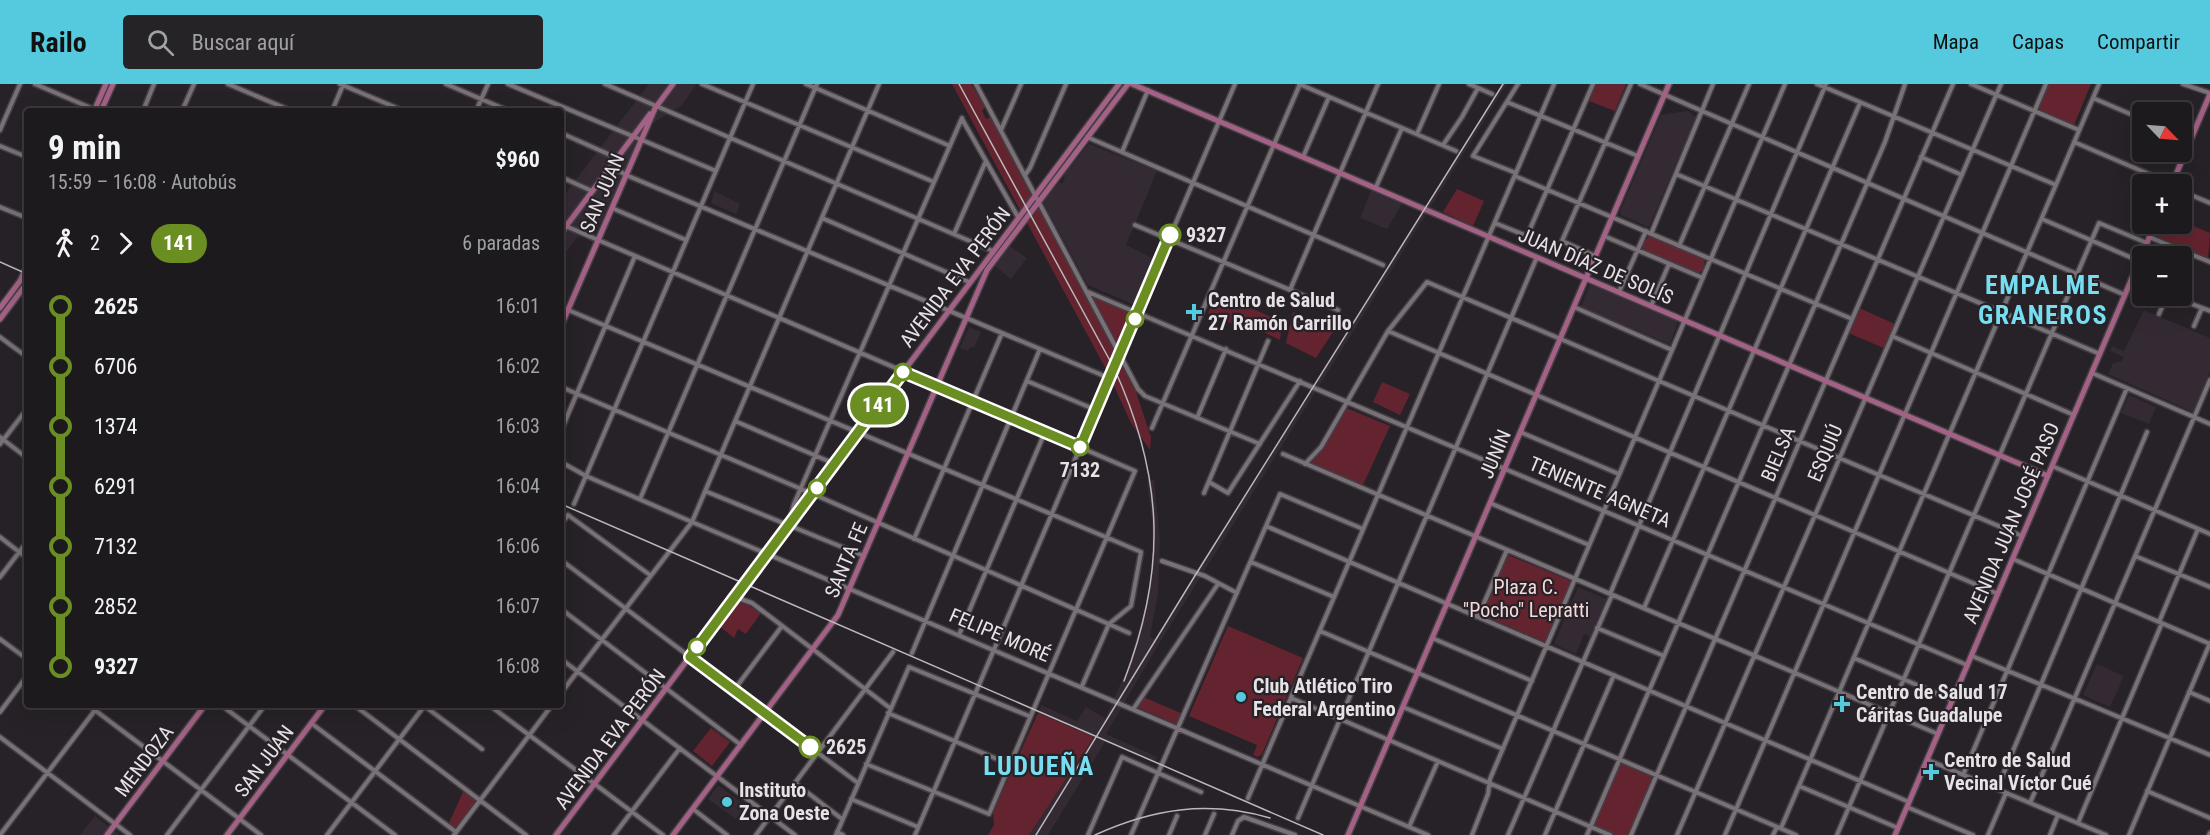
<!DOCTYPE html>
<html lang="es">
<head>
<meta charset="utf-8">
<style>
  body { margin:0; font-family:"Roboto Condensed",sans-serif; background:#252326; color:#f1f3f6; height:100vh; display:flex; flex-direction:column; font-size:22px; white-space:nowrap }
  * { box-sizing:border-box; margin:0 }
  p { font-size:20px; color:#a0a1a4 }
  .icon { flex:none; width:33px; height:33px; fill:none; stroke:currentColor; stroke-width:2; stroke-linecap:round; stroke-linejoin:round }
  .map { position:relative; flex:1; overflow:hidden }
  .details { position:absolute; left:24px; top:24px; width:540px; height:600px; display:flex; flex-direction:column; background:#1d1a1d; border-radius:6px; box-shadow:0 6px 24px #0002,0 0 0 2px #3b383b }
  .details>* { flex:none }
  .badge { padding:0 12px; border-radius:20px; font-size:21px; line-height:39px }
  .needle { width:39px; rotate:115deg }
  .tools { position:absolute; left:2132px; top:18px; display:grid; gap:12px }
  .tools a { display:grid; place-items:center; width:60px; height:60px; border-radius:6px; background:#1d1a1d; box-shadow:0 6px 24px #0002,0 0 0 2px #3b383b; font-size:30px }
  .map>.badge { position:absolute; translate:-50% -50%; box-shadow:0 0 0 3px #fff }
  .legs { display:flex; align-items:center; gap:9px; height:66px; padding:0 24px; font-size:20px }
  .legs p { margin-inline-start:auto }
  .summary { display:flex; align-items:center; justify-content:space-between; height:102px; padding:0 24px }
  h1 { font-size:33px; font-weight:700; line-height:45px }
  ul { padding:0 24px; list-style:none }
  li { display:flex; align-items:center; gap:21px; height:60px; font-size:22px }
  li i { display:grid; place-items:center; width:9px; height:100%; margin:0 8px; background:currentColor }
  li i::after { content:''; width:15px; height:15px; margin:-8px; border:4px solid; border-radius:50%; background:#1d1a1d }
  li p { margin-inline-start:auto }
  li:first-child i { background:linear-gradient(#0000 50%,currentColor 0) }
  li:last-child i { background:linear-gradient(currentColor 50%,#0000 0) }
  header { display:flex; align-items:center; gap:36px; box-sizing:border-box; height:84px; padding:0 30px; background:#55cadf; color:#111 }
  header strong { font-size:28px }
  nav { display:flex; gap:33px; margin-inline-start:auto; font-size:21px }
  .search { width:420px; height:54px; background:#252326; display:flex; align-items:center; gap:15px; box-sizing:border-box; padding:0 21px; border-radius:6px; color:#a0a1a4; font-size:22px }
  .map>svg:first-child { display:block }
</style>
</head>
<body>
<header>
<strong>Railo</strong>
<div class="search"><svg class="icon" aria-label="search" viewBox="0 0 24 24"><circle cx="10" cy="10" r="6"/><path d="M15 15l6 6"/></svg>Buscar aquí</div>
<nav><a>Mapa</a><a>Capas</a><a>Compartir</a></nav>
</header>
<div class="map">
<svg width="2210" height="751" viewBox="0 0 2210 751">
  <rect width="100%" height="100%" fill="#272227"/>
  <path fill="#342a34" d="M649,0h48l-16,22 -38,23 -45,99 -11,-3 -26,33v-59z
    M1502,0h5l-347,558 -54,92 51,23 -2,6 -50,-21 -57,93h-19l65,-98 -56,-24 3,-8 36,16 9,-14 19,11 22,-48 20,-69 6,-41 -1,-41 -5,-39h7l6,61 -2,52 -8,44 5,2z
    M1687,27l9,6 -47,110 -28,-12 -1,-3 41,-97z
    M1089,60l68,27 -31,74 28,14 -18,44 -4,1 -44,-19 -45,-83 16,-20 3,2 3,-7 -2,-1z
    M714,107l26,13 -4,10 -25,-11z
    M1371,107l31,13 -15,25 -27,-11z
    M1010,162l17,12 -16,21 -16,-13z
    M1590,200l88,37 -8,23 -89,-37z
    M2144,226l66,28v34l-17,40 -85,-38 5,-11 9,-2 2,-4 -14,-6 2,-5 12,5z
    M969,243l12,5 -7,16 -4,-1 -2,4 -8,-3z
    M2129,311l27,12 -7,17 -28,-11z
    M1578,503l28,12 -16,38 -6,-3 -8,20 -22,-10z
    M2097,580l27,12 -14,31 -27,-12z
    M718,701l28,21 -10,13 -28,-20z
    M95,732l24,19h-39z"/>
  <path fill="#64242f" d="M952,0h19l14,23 -3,4 4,8 5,-2 145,275 15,45 -1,13 -19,-27 -24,-52z
    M1596,0h30l-11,27 -26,-10z
    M2049,0h42l-17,41 -36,-16z
    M1457,105l27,12 -11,25 -30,-14z
    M2181,137l29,12 -2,25 -50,-21 6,-13h17z
    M1650,151l55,24 -2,12 -6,2 -53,-22 -2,-6z
    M1094,211l38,17 -12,31 -4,-2 -24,-44z
    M1215,213l25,12 2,-5 40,18 -2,18 -42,-20 -3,5 -27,-12z
    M1857,223l40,18 -11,24 -40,-17z
    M1293,228l40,20 -17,26 -30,-15z
    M1382,298l28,12 -10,21 -27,-13z
    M1344,323l46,19 -27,59 -54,-22 15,-15z
    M1508,471l63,26 -26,61 -63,-27z
    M736,517l12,4 13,8 -15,21 -8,-5 -4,9 -16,-13z
    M1228,542l75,32 -41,96 -4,3 -5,-2 4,-10 -68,-29z
    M1143,613l40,17 -5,11 -41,-18z
    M1038,629l56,24 -65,98h-41l6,-10 -1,-13z
    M711,644l19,14 -18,24 -19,-15z
    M1620,675l37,16 -26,60h-21l-19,-8z
    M464,706l13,10 -23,30 -6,-5z"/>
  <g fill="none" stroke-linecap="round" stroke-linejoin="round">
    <defs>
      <path id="minor" d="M35,0l63,27
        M228,0l64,27
        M340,0l64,27
        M446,0l63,27
        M508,0l208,87
        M605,0l388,167
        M702,0l232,98
        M806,0l144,62
        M976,0l162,305 7,7 115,48
        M1299,0l157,67
        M1469,0l23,10
        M1640,0l485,211
        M1817,0l239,101
        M1971,0l108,46
        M2183,0l27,9
        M2093,14l49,21
        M1507,18l131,54
        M143,27l11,-27
        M182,27l12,-27
        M332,27l11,-26
        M476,27l12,-27
        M962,35l56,98
        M0,46l20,-46
        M1001,46l20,-46
        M561,49l56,25
        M1417,50l22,-50
        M2181,52l10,3
        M1087,53l296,128
        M2074,58l98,42
        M1443,61l19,-28 16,-29
        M0,62l27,11
        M1122,68l26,-62
        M1303,73l26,-60
        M1921,73l41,18
        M611,82l15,9 483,203
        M1516,89l-43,-17 45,-72
        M1676,90l424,180
        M1025,91l5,-7 36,-84
        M1515,92l337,143
        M561,93l31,14
        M1376,103l26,-59
        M2181,107l29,12
        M0,123l27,11
        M612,124l74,32
        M822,134l147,64
        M2042,135l97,42
        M1495,139l32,13 66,-152
        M561,140l574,247 -146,343 -123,-50
        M1135,141l203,85
        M954,150l31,-71
        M1651,150l62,-150
        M1604,152l99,42
        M2149,153l61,25
        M1679,162l70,-162
        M1595,172l-33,-15 69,-157
        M2131,195l11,4
        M1290,206l88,-206
        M1088,208l879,373
        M1619,208l27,-61
        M2171,212l39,15
        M1651,222l18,-42
        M561,223l580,245 -10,54 -22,18 -27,62
        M1574,223l98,43
        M2159,230l8,-18
        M2194,242l8,-18
        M1388,247l610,263
        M1892,252l182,79
        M0,253l27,20
        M2092,289l118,51
        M1027,297l69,29
        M561,303l252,107 316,139
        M1197,334l29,-69
        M735,337l100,43
        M1152,344l148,-344
        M561,347l74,-175
        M1520,348l99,42
        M0,353l27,21
        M0,360l27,-35
        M1283,370l655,280
        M561,378l25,14 106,46 736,313
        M1305,380l16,-17 67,-116 39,-49 595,254
        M2052,382l158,68
        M1209,398l19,11 72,-112
        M705,407l159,65
        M1204,409l64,-152
        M640,415l177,-415
        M1490,419l99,42
        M574,420l179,-420
        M790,436l4,-16 168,-386
        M561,440l7,-9 82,60
        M1266,442l643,276
        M0,453l27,21
        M914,455l88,-206
        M2135,472l75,31
        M2013,475l197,85
        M561,476l297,223
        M1162,477l43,15 32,17
        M1251,478l83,35
        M0,493l27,-35
        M1610,510l216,-510
        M735,513l17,6 138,105
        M1644,524l216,-505
        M561,525l180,136
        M1478,533l29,-67
        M2159,538l39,-93
        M1597,544l67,28
        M1320,547l476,204
        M959,551l86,-203
        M1432,554l100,43
        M0,555l27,20
        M912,569l128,-304
        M1972,572l238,99
        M1854,574l98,42
        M561,575l234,176
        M734,606l48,-64
        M2189,608l21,9
        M561,609l131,-171 187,-438
        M1291,614l319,137
        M88,621l173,130
        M221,621l174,130
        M354,621l172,130
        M423,621l59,44
        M489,621l174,130
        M1403,623l100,42
        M1134,624l84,-124
        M0,628l27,-36
        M888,629l121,51
        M311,639l145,109
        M0,653l130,98
        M1928,676l178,75
        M1963,691l164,-387
        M795,699l47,36
        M1799,702l99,42
        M1997,705l150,-357
        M2147,707l63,27
        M1248,714l306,-714
        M851,715l67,28
        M2030,719l180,-423
        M1907,723l66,28
        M693,725l34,26
        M1298,734l239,-561
        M2078,739l84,-200
        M1409,743l29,-66
        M1781,744l318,-744
        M837,748l6,3
        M0,751l99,-130
        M167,751l98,-130
        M327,751l98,-130
        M454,751l98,-130
        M614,751l66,-87
        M756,751l137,-183
        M836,751l73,-168 120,49
        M915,751l320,-751
        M1088,751l34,-78 79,35
        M1131,751l149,-341 83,35
        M1169,751l8,-19
        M1205,751l9,-21
        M1232,751l6,-14 6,-4 51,18
        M1472,751l16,-41 2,-15 295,-695
        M1508,751l104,-240
        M1545,751l69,-160
        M1587,751l298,-693 20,-58
        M1631,751l322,-751
        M1677,751l324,-751
        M1725,751l321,-751
        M1773,751l4,-8
        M1837,751l262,-612 48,20
        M1988,751l18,-42
        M2050,751l8,-20
        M2129,751l81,-192
        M2209,751l1,-2"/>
      <path id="major" d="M1132,0l916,392
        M656,23l17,-23
        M94,27l12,-27
        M101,27l12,-27
        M2172,100l38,-90
        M561,149l89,-119
        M0,224l20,-27 7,-15
        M0,235l27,-36
        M561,242l95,-220
        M107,751l98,-130
        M227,751l98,-130
        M556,751l563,-751
        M673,751l165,-220 149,-345 141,-186
        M1348,751l321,-751
        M1895,751l260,-611"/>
    </defs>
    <use href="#minor" stroke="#433f43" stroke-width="7"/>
    <use href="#major" stroke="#433f43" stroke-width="8"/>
    <use href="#minor" stroke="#787278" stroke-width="4"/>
    <use href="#major" stroke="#a36185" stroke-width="5"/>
    <path stroke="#bbb7bb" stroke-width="1.5" d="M959,0l155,284c50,109 53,201 10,313
      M0,178l27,12
      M561,420l762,331
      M1036,751l160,-261 307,-490
      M1095,751c57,-26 112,-35 175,-17"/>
  </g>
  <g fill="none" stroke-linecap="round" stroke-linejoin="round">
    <defs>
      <path id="line-1" d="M810,663l-120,-90 213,-285 177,75 90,-212"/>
    </defs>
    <use href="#line-1" stroke="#fff" stroke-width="14"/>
    <use href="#line-1" stroke="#6b8e23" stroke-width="9"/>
  </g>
  <g fill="#fff" stroke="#6b8e23" stroke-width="3">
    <circle cx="1170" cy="151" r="10"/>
    <circle cx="1135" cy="235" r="8"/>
    <circle cx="903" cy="288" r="8"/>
    <circle cx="1080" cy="363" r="8"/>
    <circle cx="817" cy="404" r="8"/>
    <circle cx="697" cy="563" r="8"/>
    <circle cx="810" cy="663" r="10"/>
  </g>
  <g fill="#55cadf" stroke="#272227" stroke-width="2">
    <path d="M1191 219h6v6h6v6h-6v6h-6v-6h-6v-6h6z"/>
    <circle cx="1241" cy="613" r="6"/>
    <path d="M1839 611h6v6h6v6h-6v6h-6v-6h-6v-6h6z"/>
    <path d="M1928 679h6v6h6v6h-6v6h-6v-6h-6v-6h6z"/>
    <circle cx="727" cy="718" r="6"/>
  </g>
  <g text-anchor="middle" stroke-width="4.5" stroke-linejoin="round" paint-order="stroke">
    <g font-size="20" fill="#e6e2e6" stroke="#272227">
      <text transform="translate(602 109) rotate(-67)" y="7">SAN JUAN</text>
      <text transform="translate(1596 182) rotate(23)" y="7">JUAN DÍAZ DE SOLÍS</text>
      <text transform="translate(955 193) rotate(-53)" y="7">AVENIDA EVA PERÓN</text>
      <text transform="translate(1825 369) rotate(-67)" y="7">ESQUIÚ</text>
      <text transform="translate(1495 370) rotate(-67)" y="7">JUNÍN</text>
      <text transform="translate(1778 370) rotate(-67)" y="7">BIELSA</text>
      <text transform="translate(1600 408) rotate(23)" y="7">TENIENTE AGNETA</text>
      <text transform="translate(2011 439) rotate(-67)" y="7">AVENIDA JUAN JOSÉ PASO</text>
      <text transform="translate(846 476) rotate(-67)" y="7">SANTA FE</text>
      <text transform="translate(1000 551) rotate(23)" y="7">FELIPE MORÉ</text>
      <text transform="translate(610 655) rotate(-53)" y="7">AVENIDA EVA PERÓN</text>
      <text transform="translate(144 677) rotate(-53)" y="7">MENDOZA</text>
      <text transform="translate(264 677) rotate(-53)" y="7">SAN JUAN</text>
    </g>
    <g font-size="20" font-weight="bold" fill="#e6e2e6" stroke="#272227" text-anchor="start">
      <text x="1186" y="158">9327</text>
      <text x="1080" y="393" text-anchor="middle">7132</text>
      <text x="826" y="670">2625</text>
    </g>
    <g font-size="20" font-weight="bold" fill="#e6e2e6" stroke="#272227" text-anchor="start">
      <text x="1208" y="223">Centro de Salud<tspan x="1208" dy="23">27 Ramón Carrillo</tspan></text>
      <text x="1253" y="609">Club Atlético Tiro<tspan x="1253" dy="23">Federal Argentino</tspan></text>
      <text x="1856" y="615">Centro de Salud 17<tspan x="1856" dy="23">Cáritas Guadalupe</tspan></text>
      <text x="1944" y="683">Centro de Salud<tspan x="1944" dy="23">Vecinal Víctor Cué</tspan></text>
      <text x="739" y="713">Instituto<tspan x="739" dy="23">Zona Oeste</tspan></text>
    </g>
    <g font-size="20" fill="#f4d8da" stroke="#272227">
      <text x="1526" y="510">Plaza C.<tspan x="1526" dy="23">"Pocho" Lepratti</tspan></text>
    </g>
    <g font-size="26" font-weight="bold" letter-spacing="1.5" fill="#77def2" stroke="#272227">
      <text x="2043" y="210">EMPALME<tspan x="2043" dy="30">GRANEROS</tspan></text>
      <text x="1039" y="691">LUDUEÑA</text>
    </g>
  </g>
</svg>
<div class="tools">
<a><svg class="needle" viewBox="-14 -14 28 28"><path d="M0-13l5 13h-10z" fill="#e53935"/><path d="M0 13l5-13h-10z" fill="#a0a1a4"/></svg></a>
<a>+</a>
<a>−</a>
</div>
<b class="badge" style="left:878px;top:321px;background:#6b8e23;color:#fff">141</b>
<section class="details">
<div class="summary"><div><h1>9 min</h1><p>15:59 – 16:08 · Autobús</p></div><b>$960</b></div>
<div class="legs"><svg class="icon" aria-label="walk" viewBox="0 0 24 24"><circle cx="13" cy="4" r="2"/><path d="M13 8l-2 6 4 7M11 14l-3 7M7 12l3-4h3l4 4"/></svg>2<svg class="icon" aria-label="forward" viewBox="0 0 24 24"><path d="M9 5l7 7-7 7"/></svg><b class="badge" style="background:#6b8e23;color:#fff">141</b><p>6 paradas</p></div>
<ul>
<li><i style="color:#6b8e23"></i><b>2625</b><p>16:01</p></li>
<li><i style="color:#6b8e23"></i><span>6706</span><p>16:02</p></li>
<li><i style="color:#6b8e23"></i><span>1374</span><p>16:03</p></li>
<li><i style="color:#6b8e23"></i><span>6291</span><p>16:04</p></li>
<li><i style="color:#6b8e23"></i><span>7132</span><p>16:06</p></li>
<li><i style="color:#6b8e23"></i><span>2852</span><p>16:07</p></li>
<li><i style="color:#6b8e23"></i><b>9327</b><p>16:08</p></li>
</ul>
</section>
</div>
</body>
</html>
